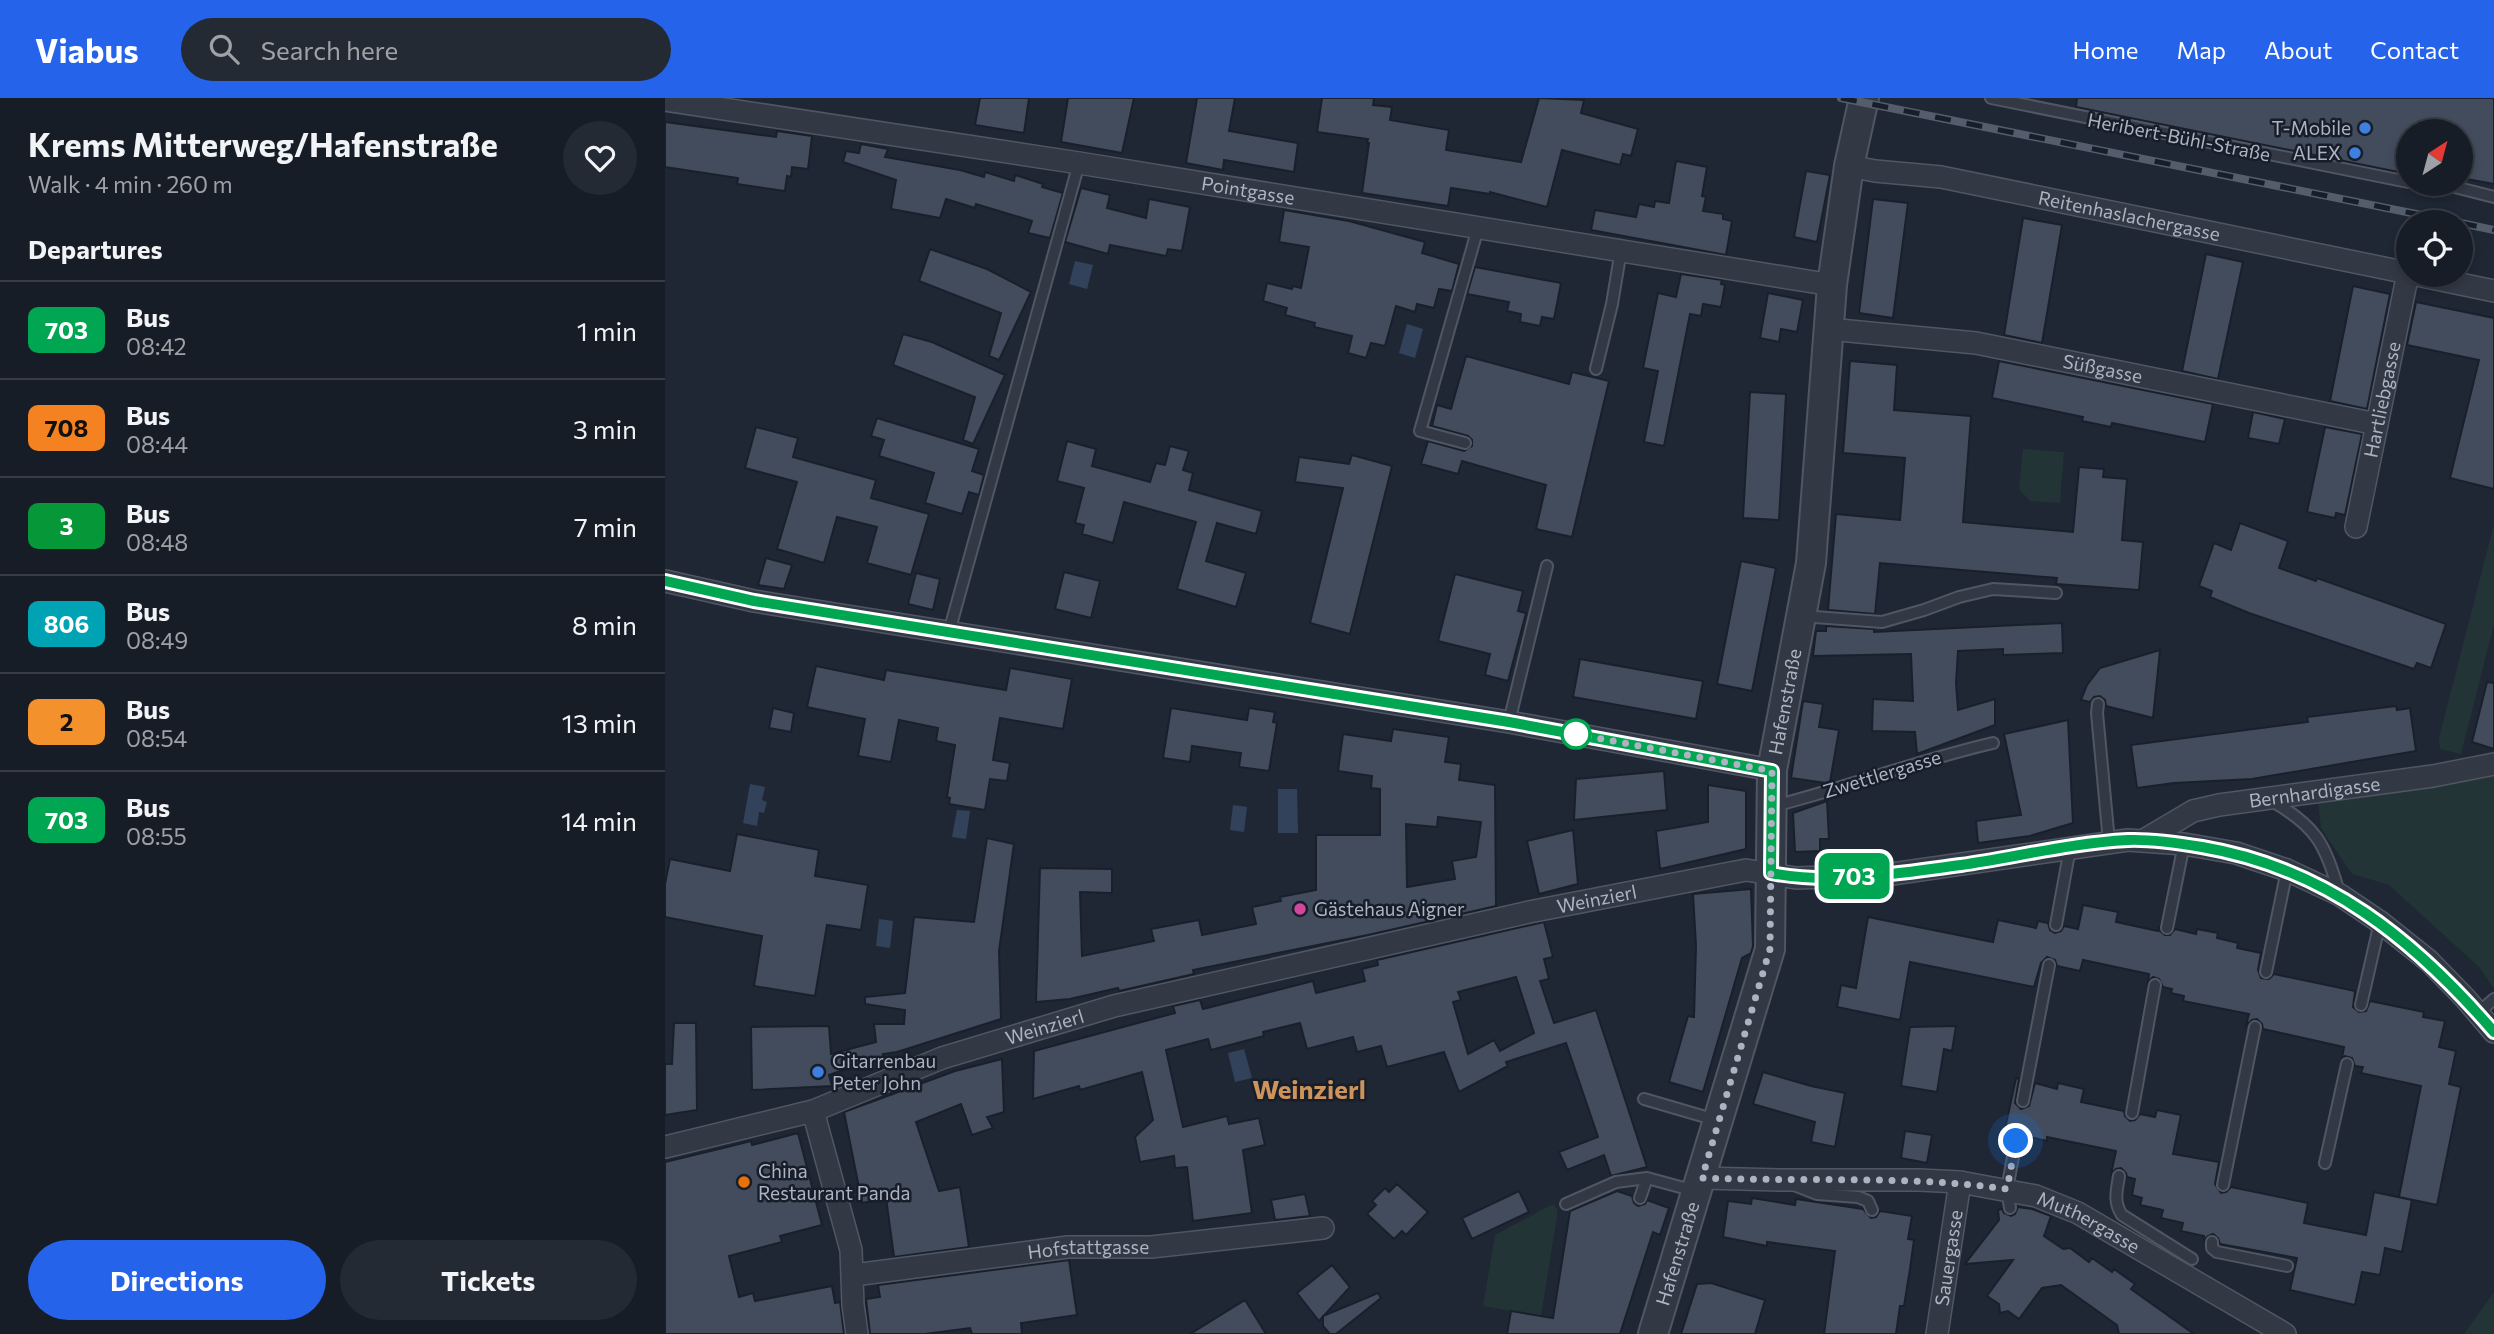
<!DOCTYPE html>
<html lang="en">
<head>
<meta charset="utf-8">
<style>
  body { margin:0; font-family:Commissioner,sans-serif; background:#242a33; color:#f1f3f6; height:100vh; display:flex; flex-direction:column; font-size:26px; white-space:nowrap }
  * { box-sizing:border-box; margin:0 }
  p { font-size:23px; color:#9ea2a7 }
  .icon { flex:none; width:38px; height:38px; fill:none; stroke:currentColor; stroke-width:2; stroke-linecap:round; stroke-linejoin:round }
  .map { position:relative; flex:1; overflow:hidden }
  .panel { display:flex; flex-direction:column; background:#171d27; width:665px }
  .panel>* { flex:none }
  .badge { padding:0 14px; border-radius:10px; font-size:24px; line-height:46px }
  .needle { width:46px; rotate:36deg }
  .fabs { position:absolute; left:1731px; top:21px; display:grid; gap:14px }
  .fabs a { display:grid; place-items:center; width:77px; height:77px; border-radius:50%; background:#171d27; box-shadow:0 4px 10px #0003,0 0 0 2px #363b44; font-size:35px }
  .you { position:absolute; width:35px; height:35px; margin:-18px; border:5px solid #fff; border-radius:50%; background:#1a73e8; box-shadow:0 0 0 10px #1a73e833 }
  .map>.badge { position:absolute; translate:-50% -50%; box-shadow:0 0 0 4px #fff }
  h2 { padding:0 28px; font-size:26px; line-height:63px }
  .round { display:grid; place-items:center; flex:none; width:74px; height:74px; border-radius:37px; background:#242a33 }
  .head { display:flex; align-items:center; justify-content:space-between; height:119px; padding:0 28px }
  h1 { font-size:33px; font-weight:700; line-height:52px }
  .action { display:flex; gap:14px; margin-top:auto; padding:14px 28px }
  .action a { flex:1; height:80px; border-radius:42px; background:#2563eb; color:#fff; font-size:28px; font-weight:700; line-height:80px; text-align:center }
  .action a+a { background:#242a33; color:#f1f3f6 }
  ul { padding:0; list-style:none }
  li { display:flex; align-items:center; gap:21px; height:98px; padding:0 28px; border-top:2px solid #363b44 }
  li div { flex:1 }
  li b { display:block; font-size:26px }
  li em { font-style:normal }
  li .badge { min-width:77px; font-weight:700; text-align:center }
  header { display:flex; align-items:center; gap:42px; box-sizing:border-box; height:98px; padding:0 35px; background:#2563eb; color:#fff }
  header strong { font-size:33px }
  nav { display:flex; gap:38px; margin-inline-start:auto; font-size:24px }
  .search { width:490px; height:63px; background:#242a33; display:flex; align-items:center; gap:18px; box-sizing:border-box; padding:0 24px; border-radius:38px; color:#9ea2a7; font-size:26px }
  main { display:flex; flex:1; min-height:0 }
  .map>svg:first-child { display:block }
</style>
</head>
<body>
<header>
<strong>Viabus</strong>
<div class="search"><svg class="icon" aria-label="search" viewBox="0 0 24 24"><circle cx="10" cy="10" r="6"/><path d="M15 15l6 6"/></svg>Search here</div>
<nav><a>Home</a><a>Map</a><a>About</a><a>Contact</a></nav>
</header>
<main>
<section class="panel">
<div class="head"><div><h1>Krems Mitterweg/Hafenstraße</h1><p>Walk · 4 min · 260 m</p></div><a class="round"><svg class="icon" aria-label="heart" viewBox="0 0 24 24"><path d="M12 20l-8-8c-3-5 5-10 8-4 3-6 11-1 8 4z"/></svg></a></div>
<h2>Departures</h2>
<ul>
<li><span class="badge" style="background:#00a651;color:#fff">703</span><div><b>Bus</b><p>08:42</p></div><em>1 min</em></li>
<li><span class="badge" style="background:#f58220;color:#111">708</span><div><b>Bus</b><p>08:44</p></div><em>3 min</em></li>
<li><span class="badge" style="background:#059738;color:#fff">3</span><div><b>Bus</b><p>08:48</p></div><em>7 min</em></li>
<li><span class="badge" style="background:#00a3b4;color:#fff">806</span><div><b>Bus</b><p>08:49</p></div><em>8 min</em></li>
<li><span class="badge" style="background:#f3912d;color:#111">2</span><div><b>Bus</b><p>08:54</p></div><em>13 min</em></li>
<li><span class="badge" style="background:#00a651;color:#fff">703</span><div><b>Bus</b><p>08:55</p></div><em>14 min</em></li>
</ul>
<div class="action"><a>Directions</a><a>Tickets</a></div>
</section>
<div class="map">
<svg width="1829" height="1236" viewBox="0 0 1829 1236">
  <rect width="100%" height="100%" fill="#1f2734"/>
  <path fill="#223436" d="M1358,351l41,3 -4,51 -30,-2 -11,-12z
    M1829,426v101l-33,129 -21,-5 -1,-11z
    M1829,672v219l-14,-21 -91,-83 -37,-11 -31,-46 -3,-28z
    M888,1106l5,6 -17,106 -58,-10 12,-71z
    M1829,1194v42h-30z"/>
  <path fill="#33425b" d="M410,163l18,4 -6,24 -18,-5z
    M742,226l16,5 -8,29 -16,-5z
    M85,686l15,3 -3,13 5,2 -3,11 -5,-1 -2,14 -14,-3z
    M613,691h19l1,44h-20z
    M568,707l14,2 -3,25 -14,-2z
    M292,712l13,1 -4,28 -14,-2z
    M214,821l14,2 -3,27 -14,-2z
    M579,951l8,29 -17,4 -7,-29z"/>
  <path fill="#424c5c" stroke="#1a202b" stroke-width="2" fill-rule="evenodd" d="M315,0h49l-5,35 -49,-8z
    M403,0h66l-12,55 -61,-11z
    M532,0h38l-6,33 69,12 -4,29 -70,-12 -1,10 -37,-7z
    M657,0h52l-1,7 19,2 -2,13 59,10 -3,20 75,12 18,-64 45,2 -3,13 57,16 -7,27 -8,-2 -3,11 -58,-15 -15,57 -57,-15v2l-39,-6 -3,18 -86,-13 7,-50h-2l1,-4 -51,-7z
    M1412,0h417v86l-33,-6v-47h-53v43l-332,-67z
    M0,24l111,15 1,-6 35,5 -4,33 -16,-2 -1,10 -4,-1 -2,15 -48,-7 1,-6 -73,-11z
    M196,46l27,5 -3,8 75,13 24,7 1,-5 29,9 1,-6 28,9 -1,3 21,6 -13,45 -22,-5 4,-12 -56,-17 -1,4 -29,-9 -6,19 -49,-9 5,-29 -53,-18 3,-11 13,2z
    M1011,63l31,6 -5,29 4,1 -3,14 20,3v5l9,2 -6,34 -135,-25 4,-20 41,7 3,-13 15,3 1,-6 14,2z
    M1141,73l24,4 -13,67 -23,-5z
    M416,90l29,7 -3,13 39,10 3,-19 41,8 -8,44 -14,-2 -2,7 -56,-11 -2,9 -43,-12z
    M1208,101l35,4 -15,115 -34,-5z
    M619,112l65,11 76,21 -3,11 37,11 -7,27 -13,-2 -5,19 -17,-4 -2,8 -19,-6 -11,40 -14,-3 -5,15 -18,-5 4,-17 -38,-9 1,-4 -30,-8 2,-7 -24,-7 4,-18 25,6 1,-3 8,2 8,-41 -30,-5z
    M1358,120l39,7 -20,118 -38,-8z
    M265,151l57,20 44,23 -32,68 -10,-4 12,-43 -82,-32z
    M1541,156l37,8 -25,117 -36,-8z
    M810,169l86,16 -7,36 -12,-2 -2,9 -20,-4 1,-8 -14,-3 2,-9 -42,-8z
    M1016,176l41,6 -1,4 4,1 -4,22 -18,-3 -2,12 -11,-2 -26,132 -20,-4 14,-71 -15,-3 15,-75 18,4z
    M1688,188l37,8 -23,115 -37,-8z
    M1103,195l35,7 -6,32 -16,-3 -2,13 -19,-4z
    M1751,204l78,16v171l-44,-11 29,-118 -72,-15z
    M238,236l29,8 73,33 -32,69 -10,-4 12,-43 -82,-32z
    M801,258l103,28 3,-12 37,9 -37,156 -36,-8 10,-44 -84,-24 -4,13 -37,-10 7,-23 36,10 8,-5v-6l-4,-4 -36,-10 5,-21 14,4z
    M1185,263l47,4 -3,45 77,6 -8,106 110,10 6,-65 25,2 -1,8 24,2 -5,61 21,2 -4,48 -83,-6 1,-6 -177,-15 -5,51 -47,-4 8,-96 64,6 5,-62 -62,-5z
    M1334,263l214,43 -8,38 -93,-19 -1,4 -29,-6 1,-4 -91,-19z
    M1085,294l36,2 -7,126 -36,-2z
    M1588,314l32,7 -6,25 -31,-6z
    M212,320l102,31 -7,22 12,4 -5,20 -10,-3 -7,22 -37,-11 9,-30 -55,-17 5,-16 -13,-4z
    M91,329l42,11 -5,19 83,23 -5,18 58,16 -18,61 -44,-12 10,-36 -40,-10 -13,46 -47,-14 20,-67 -52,-14z
    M1660,329l37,7 -17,81 -9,-2 -1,5 -28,-6z
    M402,343l29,8 -4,17 58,16 6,-19 9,2 5,-19 19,5 -6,19 10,3 -4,17 73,21 -6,23 -39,-11 -11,38 40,12 -10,34 -59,-18 19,-67 -72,-20 -11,41 -31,-9 2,-9 -9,-2 9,-35 -27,-7z
    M687,357l40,11 -42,168 -40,-11 33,-135 -48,-6 4,-25 50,7z
    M1575,425l48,18 -9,27 37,13 1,-3 129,46 -15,44 -14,-5 -3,6 -165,-56 -39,-16 2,-6 -13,-5 15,-43 17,7z
    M101,460l26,7 -8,24 -26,-4z
    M1076,463l35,7 -24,123 -35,-7z
    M399,474l36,9 -9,37 -36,-9z
    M251,475l24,6 -7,31 -25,-6z
    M790,476l68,17 -5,20 8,2 -18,68 -23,-6 5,-21 -52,-13z
    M1397,525l1,30 -60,2v-6l-45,2 -2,32 2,27 37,-11v26l-78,29 -2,-22 -43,-1 1,-32 40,2 -2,-47 -98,2 3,-25h10v-5l48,3v3z
    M1495,552l-7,68 -47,-12 -1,-6 -5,-4 -6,1 -4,5 -9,-2 6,-15 13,-17z
    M915,561l123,22 -7,38 -123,-22z
    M151,568l68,14 2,-10 120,20 4,-22 62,11 -9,50 -63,-11 -7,42 17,3 -3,18 -17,-2 -5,31 -36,-6 1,-6 -3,-1 8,-52 -19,-4 2,-13 -39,-8 -8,42 -33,-6 7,-37 -58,-12z
    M1822,584l7,1v66l-22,-7z
    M1138,603l20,3 -4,23 20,3 -9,52 -4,1 -35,-5z
    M1731,608l1,4 13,-2 6,43 -164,28 -78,4 -37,5 -6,-43 177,-23 -1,-5z
    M108,610l21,5 -3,19 -22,-4z
    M506,610l76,12 2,-12 26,4 -2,10 4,1 -8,48 -30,-4 2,-14 -49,-7 -2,16 -27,-4z
    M1403,622l5,103 -43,13 -52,7 -2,-22 45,-6 -17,-81z
    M728,631l56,8 -4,25 16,2 -2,16 36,5 1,121 -128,29 -175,35 1,4 -75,17 -1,-3 -48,11 -34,3 4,-134 72,1v24l-32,-1 2,64 72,-15 -3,-12 48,-9 3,15 54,-11 -4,-17 29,-6 -1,-4 36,-7v-55h64v-46l-9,-1 1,-12 -34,-5 5,-37 48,7zM773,719l43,5 -5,35 -24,4 3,18 -48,8 -1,-63 31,3z
    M999,673l3,39 -93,10 2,-41z
    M1043,687l38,6v58l-86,20 -4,-38 52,-9z
    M1162,703l2,38h-9v12l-25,1 -2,-39z
    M908,732l5,54 -39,10 -12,-53z
    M72,736l82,16 -4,26 53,9 -7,45 -34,-5 -12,71 -61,-10 8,-50 -97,-19v-33l5,-25 60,12z
    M322,740l27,6 -15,107 2,68 -104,33 -14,2 1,2 -55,19 3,11 -80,4 -1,-63 78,-1 2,28 45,-12 -2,-18h30l1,-14 -40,-6v-7l40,-4 9,-76 60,5z
    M1086,791l2,57 -2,7 -9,5 -39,134 -34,-10 19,-66 6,1 2,-71 -3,-52z
    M1418,807l35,7 -2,10 42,9 1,-5 1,5 5,4h5l5,-6 21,5 1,-5 21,4 -1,5 21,5 -1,5 24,5 -3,17 3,8 8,1 5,-5 81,17 -2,16 6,5 7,-1 4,-10 54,11 -1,5 22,4 -6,26 17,4 -7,33 12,3 -24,118 -38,-8 22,-111 -60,-13 2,-6 -8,-1 -3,-8 -7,-2 -3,2 2,-11 -81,-18 -1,-5 -5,-5 -5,1 -6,5 3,-11 -66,-13 1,-5 -13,-3 1,-4 -9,-2 -4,-8 -6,-2 -5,5 1,-8 -66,-14 -3,11 -23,-5 -2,-6 -8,-3 -6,6 -7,24 -124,-25 -10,58 -63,-13 4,-22 15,3 12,-71 125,25 5,-22 38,8 2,-7 10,2 2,7 5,3 6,-2 3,-5 14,3z
    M879,824l9,35 -9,2 5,20 -9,2 14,42 42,-13 51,157 -36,9 -7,-21 -37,15 -8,-18 39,-15 -32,-94 -60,19 2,4 -49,26 -15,-40 -57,15 -6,-21 -24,6 -4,-15 -46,12 -7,-26 -37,9 1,4 -53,14 -3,-11 -42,11 17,77 44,-11 2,8 30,-6 6,27 -22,5 9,63 -59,8 -6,-54 -12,1 -1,-12 -34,6 -5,-25 18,-17 -11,-48 -62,18 -1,-4 -46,13 1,-48 141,-38 -2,-7 27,-6 3,9 110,-28 3,12 49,-12 -3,-12 16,-4 -1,-5zM851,879l18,56 -34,18 -6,-11 -26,14 -15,-52 8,-2 -3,-8z
    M9,925h22l1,87 -32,5v-51h7z
    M1291,928l-4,25 -8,-2 -7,43 -36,-6 9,-59z
    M337,961l2,53 -17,5 6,11 -21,7 -11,-31 -45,18 23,69 21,-4 9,60 -75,10 -8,-59 -24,5 -18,-91 111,-41z
    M1098,974l48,14 34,7 -10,54 -24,-5 4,-20 -62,-18z
    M1351,980l3,1 -4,24 6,6 8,-3 6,-23 22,6 1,-6 26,6 -3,13 43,9 1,5 5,5 5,-1 5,-6 15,3 2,-7 24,5 -8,39 46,8 -4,22 6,9 5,-1 5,-5 77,16 -4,20 62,12 8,-43 38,8 -10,52 -17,-4 -5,27 -18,-3 -7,33 -65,-15 7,-32 -77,-14 -2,-6 -5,-4 -5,2 -4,4v-4l-23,-5 2,-8 -22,-5 2,-8 -23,-5 2,-7 -10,-3 3,-16 -8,-2 -1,-4 -5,-5 -5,1 -5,5 5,-23 -69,-14v4l-22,-5 -1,7 -2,-7 -5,-3 -6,2 -3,4 -5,-1z
    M1240,1033l27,4 -5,28 -26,-5z
    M133,1035l24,92 -42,11 2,6 -53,14 10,41 14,-4 2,8 77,-15 3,17 5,-1 4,32h-179v-172l62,-15 24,-6 1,4z
    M732,1086l31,28 -22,23 -4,-4 -8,8 -27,-25 9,-9 -4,-4 13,-13 4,4z
    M854,1093l10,21 -57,27 -10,-21z
    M952,1093l15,5 2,7 4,3 7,-2 2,-4 22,8 -9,27 -7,-3 -33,102h-113l4,-23 42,7 17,-107z
    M640,1096l5,22 -35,4 -4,-20z
    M1087,1100l43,7 1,-6 67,10 8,9 5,-1 4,-6 32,5 -4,23 6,1 -4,29 -6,37h-4l-4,28h-72l11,-83 -68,-9v4l-44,-9 5,-36 23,3z
    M1353,1109l14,2 19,7 -7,20 19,13 7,-1 19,14 3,-4 20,14 2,-3 21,15 -4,5 63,45h-75l-2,-9 -56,-40 -19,3 -23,31 -11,-8 -8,2 -1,-9 -12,-8 26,-36 -48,4 34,-44 -1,-10 4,-1 2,4 7,3 4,-2z
    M404,1162l8,55 -56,8 1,11h-50l-2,-6 -45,6h-55l-4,-35 14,-2 -2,-12z
    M667,1167l18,22 -31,34 -22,-28z
    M1046,1185l54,17 -10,34h-74l16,-50z
    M713,1195l3,5 -45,36h-6l-7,-8v-10z
    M580,1202l21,34h-76z"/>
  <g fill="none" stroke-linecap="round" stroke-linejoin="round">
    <defs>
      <path id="service" d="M1326,0l417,84
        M1778,86l51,13
        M931,271l16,-65 9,-54
        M800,345l-45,-12 58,-203
        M1136,518l81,6 42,-12 35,-13 34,-8 63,4
        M284,534l130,-469
        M1433,606l-1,9 12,129
        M844,624l38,-156
        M1605,702c45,25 56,44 69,93
        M1109,708c74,-19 145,-46 219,-63
        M1391,827l14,-77
        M1502,830l17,-84
        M1601,874l21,-102
        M1696,907l19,-83
        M1813,915l16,-14
        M979,1001l72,21
        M1358,1003l26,-136
        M1467,1015l23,-128
        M1660,1065l22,-99
        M1454,1078c-2,14 -6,26 3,39l70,44
        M1129,1087l23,9 41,3 10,4 4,9
        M1558,1087l32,-158
        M975,1100l7,-20
        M901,1106l50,-22 31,-4 48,13
        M1345,1110l-3,-19 9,-48
        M1547,1144v6l5,4 70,14"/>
      <g id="minor">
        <path id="s1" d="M0,2l414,63 753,122"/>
        <path id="s2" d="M1184,68l26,5 66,6 467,96"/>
        <path d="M1752,177l77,16"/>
        <path id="s3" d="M1163,231l148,14 401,81"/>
        <path id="s4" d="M1691,429l52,-254"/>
        <path d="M0,483l89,20 755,121 263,48"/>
        <path id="s5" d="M1479,742l49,-29 26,-6 214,-29 61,-12"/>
        <path d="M148,1013l38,139 2,55 4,29"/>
        <path id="s6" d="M0,1049l148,-36 129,-53 172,-52 415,-94 217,-42 50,8 89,-3 243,-35 56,4 52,9 51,17 53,25 40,27 49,39 36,37 29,34"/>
        <path id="s7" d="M1037,1080l80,2h137l41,2 76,14 42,17 207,121"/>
        <path id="s8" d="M189,1177l214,-28h83l172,-19"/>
        <path id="s9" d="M1272,1236l23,-152"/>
      </g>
      <g id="tertiary">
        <path id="s10" d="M988,1236l117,-385 2,-179 39,-207 21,-278 17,-119 15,-68"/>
      </g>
    </defs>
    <use href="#service" stroke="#505663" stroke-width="14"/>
    <use href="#minor" stroke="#505663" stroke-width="24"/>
    <use href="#tertiary" stroke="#505663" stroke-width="32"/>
    <use href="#service" stroke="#323945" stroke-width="10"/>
    <use href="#minor" stroke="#323945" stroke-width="21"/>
    <use href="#tertiary" stroke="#323945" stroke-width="28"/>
    <defs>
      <path id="rail" d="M1176,0l615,124
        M1796,125l33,7"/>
    </defs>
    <use href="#rail" stroke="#545d6c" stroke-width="8"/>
    <use href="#rail" stroke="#181e29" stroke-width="5" stroke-dasharray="16" stroke-linecap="butt"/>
  </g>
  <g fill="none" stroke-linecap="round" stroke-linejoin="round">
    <defs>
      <path id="line" d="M0,483l89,20 755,121 263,49 -1,102c62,12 128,0 190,-8 55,-8 111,-22 167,-25 24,-1 50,3 74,7 124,21 212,92 292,185"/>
    </defs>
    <use href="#line" stroke="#fff" stroke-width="16"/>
    <use href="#line" stroke="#00a651" stroke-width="10"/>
    <path stroke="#acb3c2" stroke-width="7" stroke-dasharray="0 12.6" d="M911,636l196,37 -2,178 -68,229c102,4 204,-3 305,11l9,-48"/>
  </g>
  <g fill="#3f7fe0" stroke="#181e29" stroke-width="2.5">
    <circle cx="1700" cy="30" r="7"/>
    <circle cx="1690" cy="55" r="7"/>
    <circle cx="153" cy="974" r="7"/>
  </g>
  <circle fill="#fff" stroke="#00a651" stroke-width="3.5" cx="911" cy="636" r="14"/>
  <circle fill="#d1479c" stroke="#181e29" stroke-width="2.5" cx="635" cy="811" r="7"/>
  <circle fill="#e8710a" stroke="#181e29" stroke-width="2.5" cx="79" cy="1084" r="7"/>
  <g text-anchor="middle" stroke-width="5" stroke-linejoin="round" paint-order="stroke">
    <g font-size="19" fill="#acb3c2" stroke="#181e29" text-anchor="start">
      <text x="1686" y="37" text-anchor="end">T-Mobile</text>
      <text x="1676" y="62" text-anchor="end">ALEX</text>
      <text x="649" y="818">Gästehaus Aigner</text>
      <text x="167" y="970">Gitarrenbau<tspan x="167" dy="22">Peter John</tspan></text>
      <text x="93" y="1080">China<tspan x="93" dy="22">Restaurant Panda</tspan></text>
    </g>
    <g font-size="19" fill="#acb3c2" stroke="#181e29">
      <text transform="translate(1514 39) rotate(11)" y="7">Heribert-Bühl-Straße</text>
      <text dy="7" stroke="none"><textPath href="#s1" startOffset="590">Pointgasse</textPath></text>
      <text dy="7" stroke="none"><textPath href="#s2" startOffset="285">Reitenhaslachergasse</textPath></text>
      <text dy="7" stroke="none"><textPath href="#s3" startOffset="278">Süßgasse</textPath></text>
      <text dy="7" stroke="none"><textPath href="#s4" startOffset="130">Hartliebgasse</textPath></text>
      <text dy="7" stroke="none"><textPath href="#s10" startOffset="651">Hafenstraße</textPath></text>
      <text transform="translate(1217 676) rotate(-17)" y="7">Zwettlergasse</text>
      <text dy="7" stroke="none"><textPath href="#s5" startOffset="180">Bernhardigasse</textPath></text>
      <text dy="7" stroke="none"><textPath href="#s6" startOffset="966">Weinzierl</textPath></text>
      <text dy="7" stroke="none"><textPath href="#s6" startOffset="399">Weinzierl</textPath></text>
      <text dy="7" stroke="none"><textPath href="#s7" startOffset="394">Muthergasse</textPath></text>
      <text dy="7" stroke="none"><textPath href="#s8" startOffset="236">Hofstattgasse</textPath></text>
      <text dy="7" stroke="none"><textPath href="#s10" startOffset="84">Hafenstraße</textPath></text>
      <text dy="7" stroke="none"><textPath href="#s9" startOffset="77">Sauergasse</textPath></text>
    </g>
    <g font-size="26" font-weight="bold" fill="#cd935c" stroke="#181e29">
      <text x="644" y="1001">Weinzierl</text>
    </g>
  </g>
</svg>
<div class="fabs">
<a><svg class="needle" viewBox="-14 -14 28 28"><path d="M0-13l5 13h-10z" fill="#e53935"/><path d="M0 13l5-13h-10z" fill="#9ea2a7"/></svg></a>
<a><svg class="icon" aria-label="locate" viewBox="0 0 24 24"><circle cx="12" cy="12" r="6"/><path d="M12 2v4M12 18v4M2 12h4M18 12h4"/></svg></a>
</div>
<div class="you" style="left:1351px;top:1043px"></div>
<b class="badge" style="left:1189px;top:778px;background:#00a651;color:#fff">703</b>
</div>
</main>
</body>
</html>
